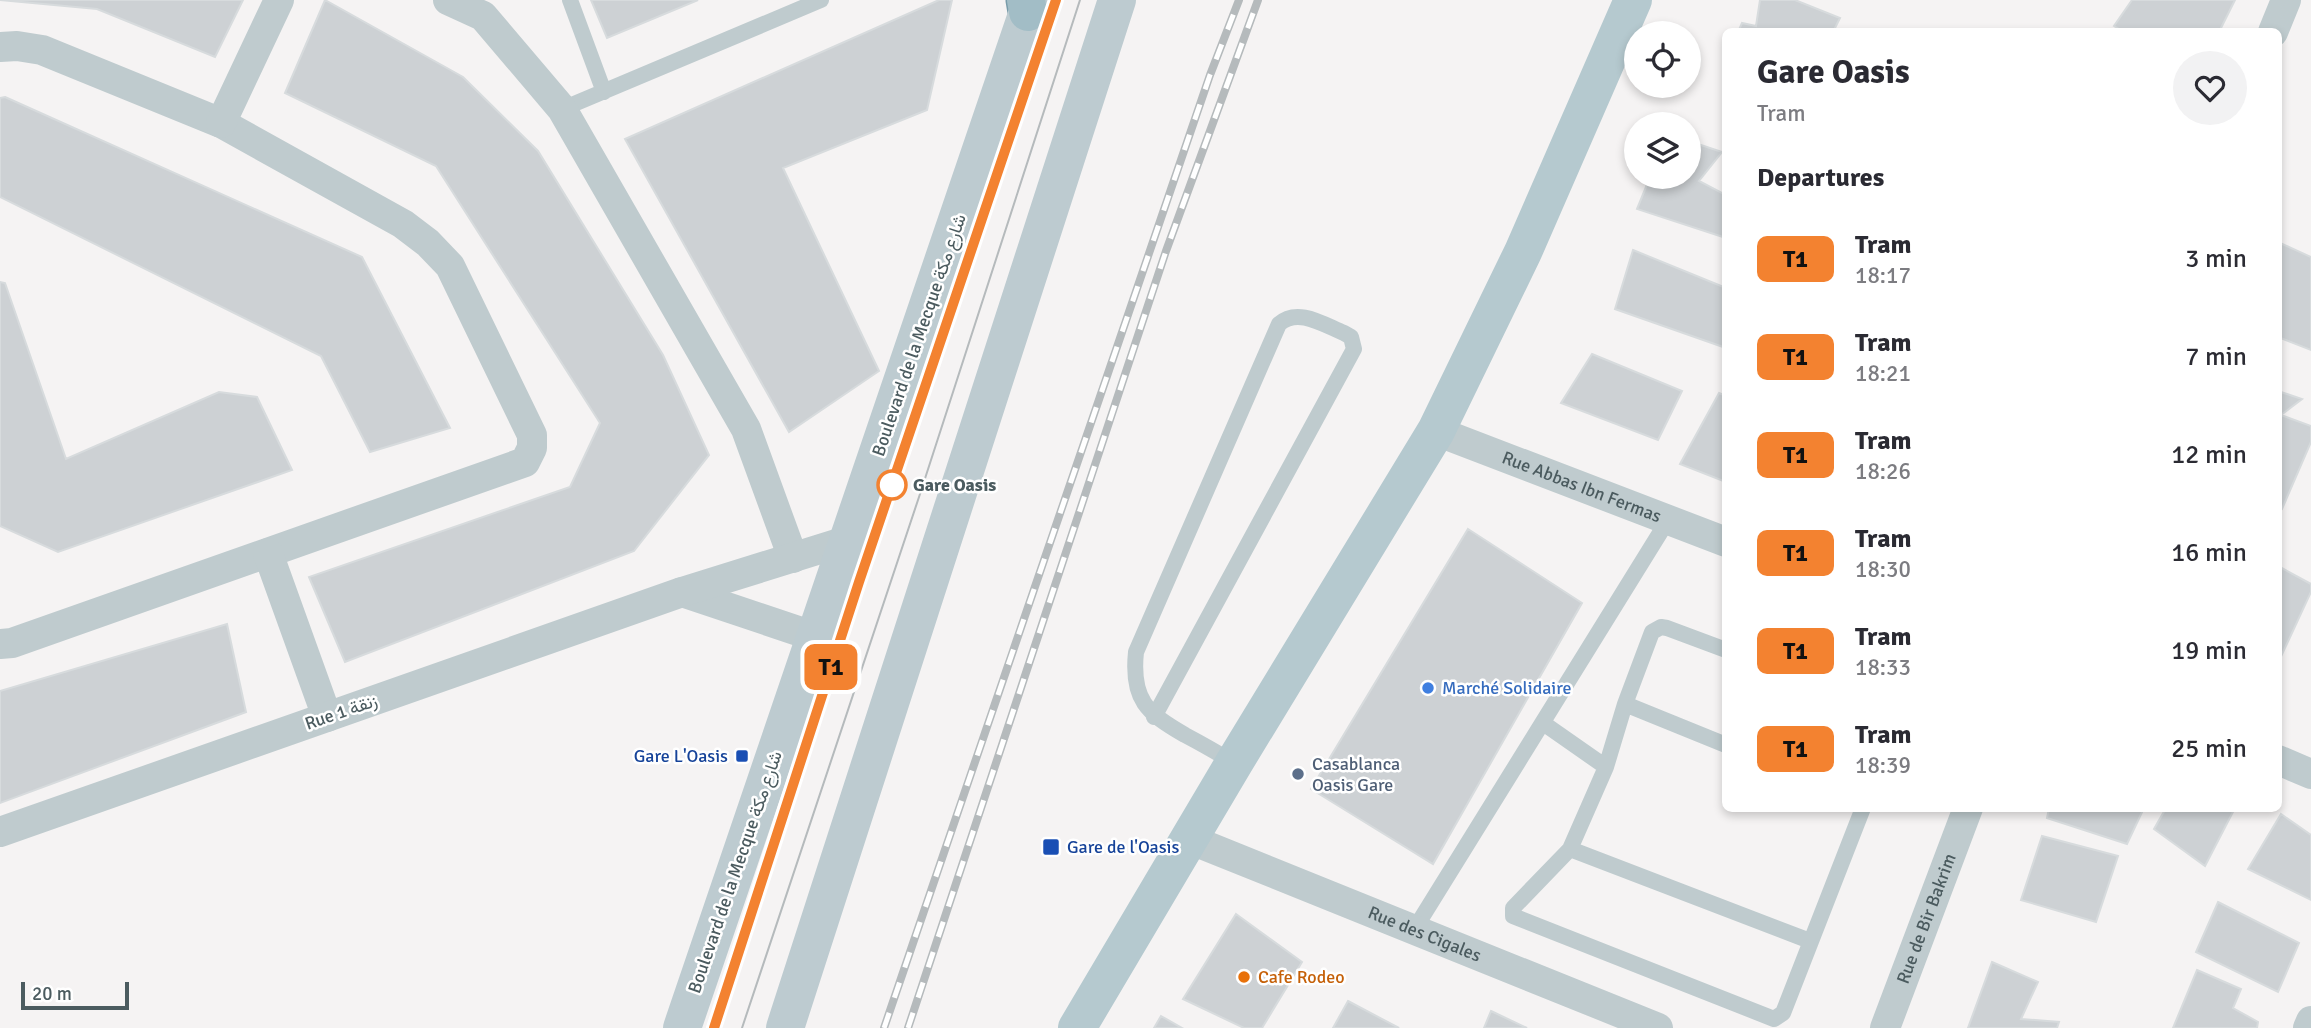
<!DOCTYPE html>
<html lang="en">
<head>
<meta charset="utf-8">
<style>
  body { margin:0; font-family:Signika,Vazirmatn,sans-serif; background:#f2f2f3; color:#2b2b33; height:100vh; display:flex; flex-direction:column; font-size:26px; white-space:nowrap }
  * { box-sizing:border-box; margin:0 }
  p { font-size:23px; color:#7c7c81 }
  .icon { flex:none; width:38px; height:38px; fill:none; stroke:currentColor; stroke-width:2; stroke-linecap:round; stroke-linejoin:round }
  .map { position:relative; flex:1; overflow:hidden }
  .drawer { position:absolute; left:1722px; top:28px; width:560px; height:784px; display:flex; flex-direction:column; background:#fff; border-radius:10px; box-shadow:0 4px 10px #0003 }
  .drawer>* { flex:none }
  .badge { padding:0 14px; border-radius:10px; font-size:24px; line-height:46px }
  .controls { position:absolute; left:1624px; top:21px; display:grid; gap:14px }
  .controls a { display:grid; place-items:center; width:77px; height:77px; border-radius:50%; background:#fff; box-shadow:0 4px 10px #0003; font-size:35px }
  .scale { position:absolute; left:21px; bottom:18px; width:108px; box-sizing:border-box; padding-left:7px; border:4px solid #4b5b5f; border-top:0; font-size:19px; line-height:24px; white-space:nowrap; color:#4b5b5f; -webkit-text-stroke:5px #fff; paint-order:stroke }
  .map>.badge { position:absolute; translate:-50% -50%; box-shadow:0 0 0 4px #fff }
  h2 { padding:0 35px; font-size:26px; line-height:63px }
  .round { display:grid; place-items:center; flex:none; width:74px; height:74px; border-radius:37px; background:#f2f2f3 }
  .headline { display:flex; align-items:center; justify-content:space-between; height:119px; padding:0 35px }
  h1 { font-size:33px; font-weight:700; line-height:52px }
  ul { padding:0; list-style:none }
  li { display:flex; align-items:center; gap:21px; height:98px; padding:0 35px }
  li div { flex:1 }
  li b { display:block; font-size:26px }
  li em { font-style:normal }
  li .badge { min-width:77px; font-weight:700; text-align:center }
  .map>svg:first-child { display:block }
</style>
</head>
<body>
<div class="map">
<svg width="2311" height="1028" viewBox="0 0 2311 1028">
  <rect width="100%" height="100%" fill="#f5f3f3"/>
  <path fill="#cdd1d4" stroke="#d7dbdd" stroke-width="2" d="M0,0h243l-28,57 -118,-48z
    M325,0l138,77 75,74 125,204 46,100 -75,96 -289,111 -36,-85 261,-90 30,-64 -164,-257 -151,-73z
    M591,0h107l-91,38z
    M939,0h13l-25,110 -144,58 96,203 -90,61 -164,-293z
    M1760,0h35l45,18 -7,14h-95l4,-9 14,3z
    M2132,0h103l-16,32h-95l-10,-6z
    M5,97l357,160 88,171 -80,24 -49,-96 -321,-159v-99z
    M1689,141l33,11 -23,29 27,14v38l-3,4 -86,-28 13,-32h39z
    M2278,242l33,15v93l-33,-13z
    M1633,250l93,38v60l-111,-39z
    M0,282l5,1 61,176 153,-67 38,5 35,73 -234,82 -58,-26z
    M1592,354l90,37 -24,49 -97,-37z
    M2278,391l24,8 -21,16 30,11v16l-29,67 -4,-1z
    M1719,393l7,3v86l-46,-18z
    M1468,529l114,74 -149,261 -122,-75z
    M2278,566l33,18v8l-33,71z
    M227,624l19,88 -246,91v-112z
    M2049,808h95l-17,36 -80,-26z
    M2166,808h69l-30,58 -51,-37z
    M2281,814l30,21v65l-63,-31z
    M2042,836l76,20 -22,66 -75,-22z
    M2218,902l81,41 -21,49 -82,-40z
    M1236,914l66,48 -40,66h-18l-61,-29z
    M1992,962l46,20 -17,37 38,3 -2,6h-89z
    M2197,970l44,19 -8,19 25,14 -1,6h-84z
    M1348,1001l51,27h-66z
    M1491,1011l36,17h-43z
    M1161,1016l21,12h-28z"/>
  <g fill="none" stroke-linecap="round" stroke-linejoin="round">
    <defs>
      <path id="trunk" d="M1026,0l2,12"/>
    </defs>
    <use href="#trunk" stroke="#799caa" stroke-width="41"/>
    <path stroke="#bfcbce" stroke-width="16" d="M570,0l34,92
      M562,109l259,-109
      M1726,650l-59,-22 -6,-1 -9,5 -27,72 -19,63 -36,82 -57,59v8l261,103 9,-6 80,-205
      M1625,704l101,41
      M1154,717l200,-368 -3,-12 -7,-4c-20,-8 -46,-26 -65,-9l-143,328c-5,48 11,61 49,83 17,9 33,18 49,28
      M1543,723l63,44
      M1570,849l240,92
      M1414,930l254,-410"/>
    <g stroke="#bfcbce" stroke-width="30">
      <path d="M448,0l35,16 79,93 184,320 47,129"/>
      <path d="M2273,32l13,-32"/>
      <path d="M0,47l17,-1 25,4 179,73 182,101 25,19 22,23 82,169v13l-7,14 -513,181 -12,1"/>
      <path d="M221,123l58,-123"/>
      <path id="s1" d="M1436,431l290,111"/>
      <path d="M268,553l59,164"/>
      <path d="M682,592l134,45"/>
      <path d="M2278,760l33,14"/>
      <path d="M0,832l682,-240 167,-52"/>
      <path id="s2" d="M1189,839l469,189"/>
      <path id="s3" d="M1885,1028l83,-220"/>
      <path d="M2308,1028l3,-7"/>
    </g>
    <path stroke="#bdcbd0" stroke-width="38" d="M682,1028l350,-1028
      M785,1028l332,-1028"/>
    <path stroke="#b5c9cf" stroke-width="38" d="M1077,1028l157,-265 202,-332 87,-179 110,-252"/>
    <use href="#trunk" stroke="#a2bdc6" stroke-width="38"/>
    <path stroke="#b5babc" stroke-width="2" d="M714,1028l138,-424 204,-604
      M742,1028l178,-534 160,-494"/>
    <defs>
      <path id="rail" d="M884,1028l326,-953 29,-75
        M908,1028l258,-777 92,-251"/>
    </defs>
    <use href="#rail" stroke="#b5babc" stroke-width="8"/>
    <use href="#rail" stroke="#fff" stroke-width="5" stroke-dasharray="16" stroke-linecap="butt"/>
  </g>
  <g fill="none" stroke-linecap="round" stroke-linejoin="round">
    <defs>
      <path id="line" d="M714,1028l145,-446 197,-582"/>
    </defs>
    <use href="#line" stroke="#fff" stroke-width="16"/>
    <use href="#line" stroke="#f38230" stroke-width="10"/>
  </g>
  <circle fill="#fff" stroke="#f38230" stroke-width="3.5" cx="892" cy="485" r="14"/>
  <circle fill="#3f7fe0" stroke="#fff" stroke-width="2.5" cx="1428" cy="688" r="7"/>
  <g fill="#1a4fb4" stroke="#fff" stroke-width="2.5">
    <rect x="735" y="749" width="14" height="14" rx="3.5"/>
    <rect x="1042" y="838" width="18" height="18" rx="3.5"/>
  </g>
  <circle fill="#5c6f8a" stroke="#fff" stroke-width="2.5" cx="1298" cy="774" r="7"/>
  <circle fill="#e8710a" stroke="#fff" stroke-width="2.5" cx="1244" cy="977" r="7"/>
  <g text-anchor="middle" stroke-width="5" stroke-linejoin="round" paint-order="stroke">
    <g font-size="18" fill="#4b5b5f" stroke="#fff">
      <text transform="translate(919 335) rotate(-71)" y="6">Boulevard de la Mecque شارع مكة</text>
      <text dy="6" stroke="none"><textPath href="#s1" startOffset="156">Rue Abbas Ibn Fermas</textPath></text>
      <text transform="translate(341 712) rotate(-19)" y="6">Rue 1 زنقة</text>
      <text transform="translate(735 872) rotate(-71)" y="6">Boulevard de la Mecque شارع مكة</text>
      <text dy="6" stroke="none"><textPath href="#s3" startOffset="117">Rue de Bir Bakrim</textPath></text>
      <text dy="6" stroke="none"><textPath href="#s2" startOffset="254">Rue des Cigales</textPath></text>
    </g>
    <g font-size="18" font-weight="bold" fill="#4b5b5f" stroke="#fff" text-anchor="start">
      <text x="913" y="491">Gare Oasis</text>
    </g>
    <g font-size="18" fill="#366cbe" stroke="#fff" text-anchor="start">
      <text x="1442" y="694">Marché Solidaire</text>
    </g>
    <g font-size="18" fill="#164399" stroke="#fff" text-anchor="end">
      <text x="728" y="762">Gare L'Oasis</text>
      <text x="1067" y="853" text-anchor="start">Gare de l'Oasis</text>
    </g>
    <g font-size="18" fill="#4e5e75" stroke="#fff" text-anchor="start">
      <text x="1312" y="770">Casablanca<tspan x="1312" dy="21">Oasis Gare</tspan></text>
    </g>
    <g font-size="18" fill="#c56008" stroke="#fff" text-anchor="start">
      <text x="1258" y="983">Cafe Rodeo</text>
    </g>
  </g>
</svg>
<div class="controls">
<a><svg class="icon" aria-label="locate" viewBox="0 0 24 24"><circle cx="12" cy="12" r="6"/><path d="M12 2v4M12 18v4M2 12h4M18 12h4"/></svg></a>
<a><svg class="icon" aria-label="layers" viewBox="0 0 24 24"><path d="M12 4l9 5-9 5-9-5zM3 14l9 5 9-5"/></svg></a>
</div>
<div class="scale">20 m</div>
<b class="badge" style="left:831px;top:667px;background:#f38230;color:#111">T1</b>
<section class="drawer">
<div class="headline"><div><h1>Gare Oasis</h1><p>Tram</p></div><a class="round"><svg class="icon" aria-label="heart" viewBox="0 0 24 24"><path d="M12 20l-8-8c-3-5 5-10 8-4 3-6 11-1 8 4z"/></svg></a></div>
<h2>Departures</h2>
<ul>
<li><span class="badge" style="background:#f38230;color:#111">T1</span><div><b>Tram</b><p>18:17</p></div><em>3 min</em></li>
<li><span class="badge" style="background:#f38230;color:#111">T1</span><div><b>Tram</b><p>18:21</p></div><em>7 min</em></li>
<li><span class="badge" style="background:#f38230;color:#111">T1</span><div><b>Tram</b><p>18:26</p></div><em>12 min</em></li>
<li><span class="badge" style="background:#f38230;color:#111">T1</span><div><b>Tram</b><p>18:30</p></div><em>16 min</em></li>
<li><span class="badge" style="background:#f38230;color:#111">T1</span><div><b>Tram</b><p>18:33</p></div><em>19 min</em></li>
<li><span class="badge" style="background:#f38230;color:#111">T1</span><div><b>Tram</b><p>18:39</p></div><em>25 min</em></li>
</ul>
</section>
</div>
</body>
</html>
